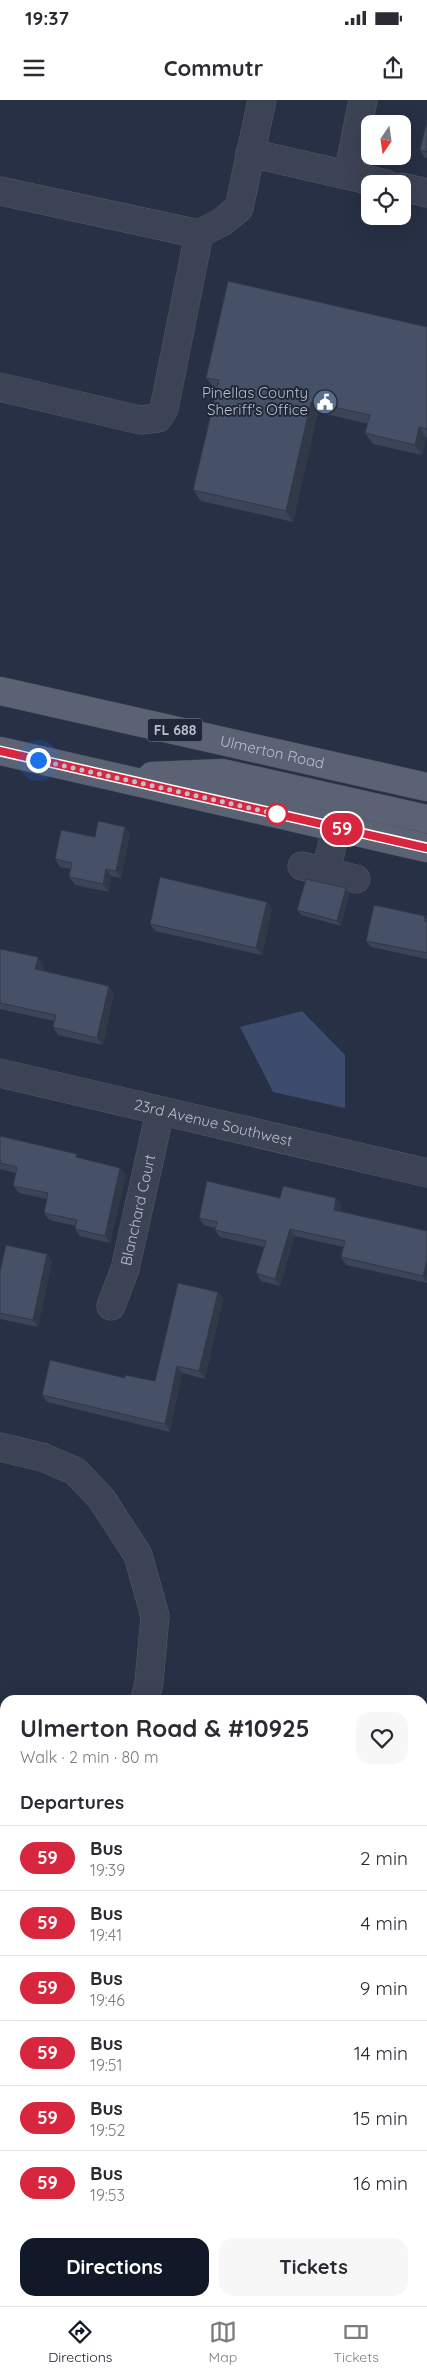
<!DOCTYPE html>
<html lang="en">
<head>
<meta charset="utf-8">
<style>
  body { margin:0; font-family:Quicksand,sans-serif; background:#f7f7f7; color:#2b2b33; height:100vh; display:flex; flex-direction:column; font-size:19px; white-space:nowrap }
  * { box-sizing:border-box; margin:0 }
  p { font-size:16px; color:#7c7c81 }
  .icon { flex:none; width:28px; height:28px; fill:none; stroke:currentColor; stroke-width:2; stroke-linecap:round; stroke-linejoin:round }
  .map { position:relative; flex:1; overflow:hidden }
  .drawer { position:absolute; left:0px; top:1595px; width:428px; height:611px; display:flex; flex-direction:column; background:#fff; border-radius:15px 15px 0 0; box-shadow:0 5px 20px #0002 }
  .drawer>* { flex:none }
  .badge { padding:0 10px; border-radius:16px; font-size:18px; line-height:32px }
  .needle { width:32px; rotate:193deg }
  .controls { position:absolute; left:361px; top:15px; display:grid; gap:10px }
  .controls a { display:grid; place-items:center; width:50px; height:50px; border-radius:10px; background:#fff; box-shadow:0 5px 20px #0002; font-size:25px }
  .you { position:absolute; width:25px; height:25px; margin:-12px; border:4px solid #fff; border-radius:50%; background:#1a73e8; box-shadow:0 0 0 8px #1a73e833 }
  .map>.badge { position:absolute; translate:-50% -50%; box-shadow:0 0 0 2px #fff }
  h2 { padding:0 20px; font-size:19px; line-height:45px }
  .round { display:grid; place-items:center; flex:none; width:52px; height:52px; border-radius:15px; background:#f7f7f7 }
  .overview { display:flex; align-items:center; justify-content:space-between; height:85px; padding:0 20px }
  h1 { font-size:24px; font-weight:700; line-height:38px }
  .primary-button { display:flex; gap:10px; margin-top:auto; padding:10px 20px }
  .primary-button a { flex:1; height:58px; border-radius:15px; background:#111827; color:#fff; font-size:20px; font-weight:700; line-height:58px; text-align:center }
  .primary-button a+a { background:#f7f7f7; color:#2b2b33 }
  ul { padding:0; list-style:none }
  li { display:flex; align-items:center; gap:15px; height:65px; padding:0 20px; border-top:1px solid #e1e1e2 }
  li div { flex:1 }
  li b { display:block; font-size:19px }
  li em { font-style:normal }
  li .badge { min-width:55px; font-weight:700; text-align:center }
  .status { display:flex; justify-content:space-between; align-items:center; height:35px; padding:0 25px; background:#fff; direction:ltr }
  .status svg { height:14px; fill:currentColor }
  header { display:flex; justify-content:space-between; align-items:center; height:65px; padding:0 20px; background:#fff; font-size:22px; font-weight:700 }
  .menu { display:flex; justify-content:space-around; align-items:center; height:70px; border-top:1px solid #e1e1e2; background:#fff; font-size:14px; color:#7c7c81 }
  .menu a { display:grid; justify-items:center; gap:2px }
  .menu .current { color:#111827 }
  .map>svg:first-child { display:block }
</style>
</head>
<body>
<div class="status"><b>19:37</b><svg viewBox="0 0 49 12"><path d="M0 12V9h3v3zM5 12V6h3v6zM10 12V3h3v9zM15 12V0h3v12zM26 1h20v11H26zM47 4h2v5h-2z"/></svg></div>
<header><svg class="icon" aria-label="menu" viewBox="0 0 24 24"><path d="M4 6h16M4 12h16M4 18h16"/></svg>Commutr<svg class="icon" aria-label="share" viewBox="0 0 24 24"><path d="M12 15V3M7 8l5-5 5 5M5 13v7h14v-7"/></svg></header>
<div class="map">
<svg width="427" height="2206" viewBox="0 0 427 2206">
  <rect width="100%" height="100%" fill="#273044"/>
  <path fill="#3d4c6d" d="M302,911l43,44v53l-72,-16 -33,-65z"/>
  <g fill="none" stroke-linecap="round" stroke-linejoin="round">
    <defs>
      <g id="minor">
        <path d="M250,53l136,31"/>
        <path d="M348,75l15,-75"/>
        <path d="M402,87l25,6"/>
        <path d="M0,91l199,43 23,-12 17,-14 23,-108"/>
        <path d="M0,287l140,33 18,-2 6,-9 35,-175"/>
        <path d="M336,728l-10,44 30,7"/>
        <path d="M302,766l24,6"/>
        <path id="s1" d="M0,973l427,100"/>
        <path id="s2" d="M111,1206l14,-37 35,-157"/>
        <path d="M0,1347l42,10 33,14 26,27 37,57 17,61 -6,66 -4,18"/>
        <path d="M422,1876l5,1"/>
        <path d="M0,1896l5,1"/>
        <path d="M422,1942l5,-21"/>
        <path d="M0,2105l5,1"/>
        <path d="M411,2201l16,4"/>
        <path d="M276,2206l5,-5"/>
      </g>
      <g id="major">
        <path id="s3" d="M0,591l427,96"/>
        <path d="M0,651l427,97"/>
        <path d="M152,676l70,-3 205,46"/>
      </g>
    </defs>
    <use href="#minor" stroke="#545b6b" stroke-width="29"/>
    <use href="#major" stroke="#454c5d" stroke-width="29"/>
    <use href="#minor" stroke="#3c4354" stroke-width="28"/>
    <use href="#major" stroke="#5a6274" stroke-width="28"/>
  </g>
  <path fill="#3c4558" d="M427,20v38h-2l-5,-8z
    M427,227v111l-1,-1 -4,18 -49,-11 -8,-11 3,-9 -50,-12 -25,110 -92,-21 -8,-11 24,-101 -3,-1 -8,-10z
    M130,734l-9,44 -10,-2 -2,16 -34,-7 -6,-8 2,-8 -11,-2 -5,-8 40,-22z
    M346,788l3,6 -8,32 -40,-11 -4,-5z
    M267,802l5,7 -10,46 -107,-24 -5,-7z
    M425,816l2,4v39l-56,-12 -5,-6z
    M0,849l43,15 -1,6 72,23 -11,52 -45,-10 -5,-8 1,-6 -54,-12z
    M0,1036l80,22 40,10 6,7 -16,68 -30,-7 -5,-7 1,-3 -27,-6 -5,-7 3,-14 -28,-6 -6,-7 3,-13 -16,-4z
    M280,1098l62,7 -2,6 87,20v52l-81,-18 -5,-8 2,-10 -48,-11 -15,50 -19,-5 -5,-8 8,-26 -44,-10 -5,-7v-2l-11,-3 -5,-7z
    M47,1154l5,7 -14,66 -38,-8v-48z
    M218,1192l5,7 -18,80 -23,-6 -12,59 -123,-30 -5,-7 83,-17 30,3z
    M422,1731l5,1v60l-5,-1z
    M422,1978l5,1v62l-5,-1z
    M0,2031l5,1v59h-5z
    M422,2133l5,1v55l-5,-1z
    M5,2201h229l-1,5h-134l-8,-2z"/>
  <path fill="#313847" d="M311,302l7,10 -25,110 -7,-11z
    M419,327l7,10 -4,18 -7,-10z
    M125,727l5,7 -9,44 -5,-7z
    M106,769l5,7 -2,16 -6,-8z
    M346,788l3,6 -8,32 -4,-5z
    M267,802l5,7 -10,46 -6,-7z
    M38,857l5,7 -3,12 -5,-7z
    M109,886l5,7 -11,52 -6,-7z
    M120,1068l6,7 -16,68 -5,-7z
    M336,1098l6,7 -3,12 -5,-7z
    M290,1129l5,7 -15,50 -5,-7z
    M47,1154l5,7 -14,66 -5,-7z
    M427,1160v22l-4,-6z
    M218,1192l5,7 -18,80 -6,-8z
    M177,1266l5,7 -12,59 -5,-8z
    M87,2201h2l2,3v2h-5z
    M229,2201h5l-1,5h-5z"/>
  <path fill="#465066" stroke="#313847" d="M427,20v32l-7,-2z
    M228,181l199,46v102l-8,-2 -4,18 -50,-12 5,-18 -59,-13 -25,109 -93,-21 26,-110 -13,-2z
    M98,721l27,6 -9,44 -10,-2 -3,15 -34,-7 3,-14 -17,-4 6,-29 34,7z
    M160,777l107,25 -11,46 -106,-24z
    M306,779l40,9 -9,33 -40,-11z
    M374,805l51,11 -1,5h3v32l-61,-12z
    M0,849l38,8 -3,12 74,17 -12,52 -44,-11 3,-12 -56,-12z
    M0,1036l77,18 -1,3 44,11 -15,68 -30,-7 2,-9 -33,-7 4,-20 -35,-7 4,-19 -17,-4z
    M207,1081l73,17 3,-12 53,12 -2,12 93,21v29l-4,16 -82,-19 4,-16 -55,-12 -15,50 -19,-6 10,-32 -51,-11 2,-8 -18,-4z
    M6,1145l41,9 -14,66 -33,-7v-42z
    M178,1183l40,9 -19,79 -22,-5 -12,58 -123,-29 8,-35 75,18v-3l30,6z
    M422,1731l5,1v54l-5,-1z
    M422,1978l5,1v54l-5,-1z
    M0,2031l5,1v54l-5,-1z
    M0,2130l5,1v70h82l-1,5h-86z
    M422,2133l5,1v51l-5,-1z
    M97,2201h132l-1,5h-110z
    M312,2201h28l20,5h-49z"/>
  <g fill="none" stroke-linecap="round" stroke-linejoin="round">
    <defs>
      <path id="line" d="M0,651l427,97"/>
    </defs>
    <use href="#line" stroke="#fff" stroke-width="11"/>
    <use href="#line" stroke="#d7263d" stroke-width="8"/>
    <path stroke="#b9bfcd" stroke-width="5" stroke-dasharray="0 9" d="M38,660l243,55 -4,-1"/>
  </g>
  <defs>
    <symbol id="civic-disc" viewBox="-11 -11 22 22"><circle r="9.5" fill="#5c6f8a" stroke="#202839"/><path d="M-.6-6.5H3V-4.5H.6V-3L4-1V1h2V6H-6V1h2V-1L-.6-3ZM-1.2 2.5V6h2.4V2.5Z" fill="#fff"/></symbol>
  </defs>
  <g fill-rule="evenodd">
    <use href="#civic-disc" x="311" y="288" width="28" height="28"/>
  </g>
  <circle fill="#fff" stroke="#d7263d" stroke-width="2.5" cx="277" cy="714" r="10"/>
  <g text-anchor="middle" stroke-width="4" stroke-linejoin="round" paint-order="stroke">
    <rect fill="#202839" stroke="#8b92a1" stroke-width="1" x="147.5" y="618.5" width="55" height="23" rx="4"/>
    <g font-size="14" font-weight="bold" fill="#b9bfcd">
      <text x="175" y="635">FL 688</text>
    </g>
    <g font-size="15" fill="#b9bfcd" stroke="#202839" text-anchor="end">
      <text x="308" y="298">Pinellas County<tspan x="308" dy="17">Sheriff's Office</tspan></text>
    </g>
    <g font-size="15" fill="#b9bfcd" stroke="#202839">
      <text dy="5" stroke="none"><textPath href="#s3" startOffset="279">Ulmerton Road</textPath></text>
      <text dy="5" stroke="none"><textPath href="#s1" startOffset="219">23rd Avenue Southwest</textPath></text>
      <text dy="5" stroke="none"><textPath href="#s2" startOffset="100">Blanchard Court</textPath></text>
    </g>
  </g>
</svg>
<div class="controls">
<a><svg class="needle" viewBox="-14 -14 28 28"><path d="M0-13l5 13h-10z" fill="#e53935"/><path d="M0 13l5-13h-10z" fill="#7c7c81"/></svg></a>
<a><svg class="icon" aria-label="locate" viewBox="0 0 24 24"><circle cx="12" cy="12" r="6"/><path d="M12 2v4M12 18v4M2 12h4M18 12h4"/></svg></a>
</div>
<div class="you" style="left:38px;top:660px"></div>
<b class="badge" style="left:342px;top:729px;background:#d7263d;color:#fff">59</b>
<section class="drawer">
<div class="overview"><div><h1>Ulmerton Road &amp; #10925</h1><p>Walk · 2 min · 80 m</p></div><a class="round"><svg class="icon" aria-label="heart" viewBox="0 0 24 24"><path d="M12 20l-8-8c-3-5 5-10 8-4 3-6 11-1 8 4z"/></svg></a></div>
<h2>Departures</h2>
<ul>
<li><span class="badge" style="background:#d7263d;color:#fff">59</span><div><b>Bus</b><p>19:39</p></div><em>2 min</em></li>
<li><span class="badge" style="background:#d7263d;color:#fff">59</span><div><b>Bus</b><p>19:41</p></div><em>4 min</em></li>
<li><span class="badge" style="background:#d7263d;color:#fff">59</span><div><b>Bus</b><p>19:46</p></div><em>9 min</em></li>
<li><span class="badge" style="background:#d7263d;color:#fff">59</span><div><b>Bus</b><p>19:51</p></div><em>14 min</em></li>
<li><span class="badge" style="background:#d7263d;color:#fff">59</span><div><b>Bus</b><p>19:52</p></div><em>15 min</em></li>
<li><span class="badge" style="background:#d7263d;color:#fff">59</span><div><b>Bus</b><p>19:53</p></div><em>16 min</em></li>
</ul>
<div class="primary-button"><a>Directions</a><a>Tickets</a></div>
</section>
</div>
<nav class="menu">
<a class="current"><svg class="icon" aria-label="directions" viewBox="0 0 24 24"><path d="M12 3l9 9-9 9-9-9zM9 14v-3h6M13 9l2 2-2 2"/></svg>Directions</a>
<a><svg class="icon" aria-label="map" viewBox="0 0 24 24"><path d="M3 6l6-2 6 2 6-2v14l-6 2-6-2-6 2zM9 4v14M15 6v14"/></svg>Map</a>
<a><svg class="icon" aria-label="tickets" viewBox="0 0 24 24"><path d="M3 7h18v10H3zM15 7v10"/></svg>Tickets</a>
</nav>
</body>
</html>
